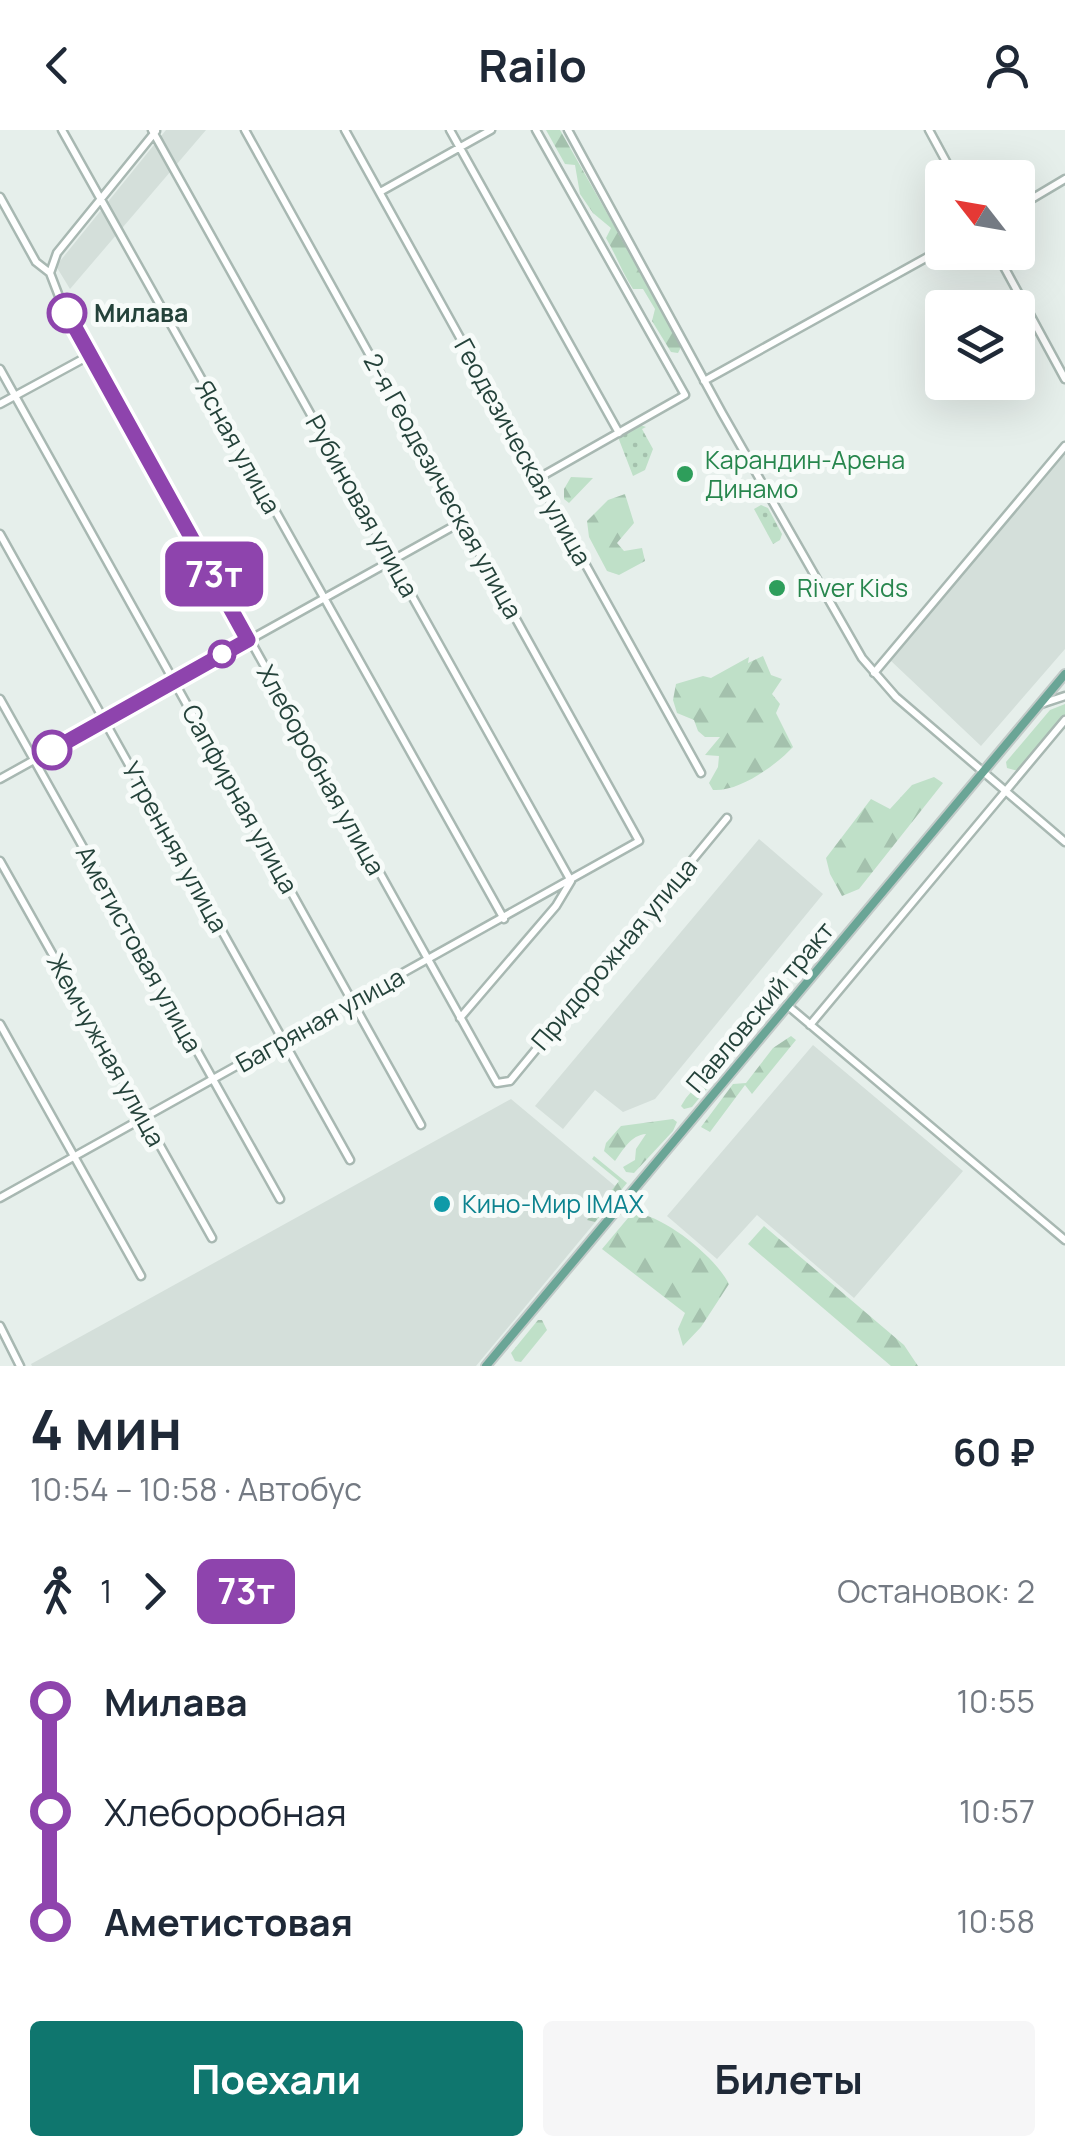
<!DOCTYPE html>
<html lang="ru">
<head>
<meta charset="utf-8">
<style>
  body { margin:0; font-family:Manrope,sans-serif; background:#f6f6f7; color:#1f2937; height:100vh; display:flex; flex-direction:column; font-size:38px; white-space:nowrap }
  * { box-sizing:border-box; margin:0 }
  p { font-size:32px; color:#747a83 }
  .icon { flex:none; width:55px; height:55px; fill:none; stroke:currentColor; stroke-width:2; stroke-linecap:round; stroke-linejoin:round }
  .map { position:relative; height:1236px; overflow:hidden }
  .drawer { display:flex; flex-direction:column; background:#fff; flex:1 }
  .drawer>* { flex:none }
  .badge { padding:0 20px; border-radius:15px; font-size:35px; line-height:65px }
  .needle { width:65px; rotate:301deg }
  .buttons { position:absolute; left:925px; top:30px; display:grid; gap:20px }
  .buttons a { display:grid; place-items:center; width:110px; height:110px; border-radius:10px; background:#fff; box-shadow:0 10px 40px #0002; font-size:50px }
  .map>.badge { position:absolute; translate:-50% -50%; box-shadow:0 0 0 5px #fff }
  .legs { display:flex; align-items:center; gap:15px; height:110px; padding:0 30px; font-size:32px }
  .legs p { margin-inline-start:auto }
  .head { display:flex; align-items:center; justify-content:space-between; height:170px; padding:0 30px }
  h1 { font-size:55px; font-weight:700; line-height:75px }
  .button { display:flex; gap:20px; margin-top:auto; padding:20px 30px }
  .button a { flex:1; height:115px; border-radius:10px; background:#0f766e; color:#fff; font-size:40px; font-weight:700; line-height:115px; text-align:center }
  .button a+a { background:#f6f6f7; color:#1f2937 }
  ul { padding:0 30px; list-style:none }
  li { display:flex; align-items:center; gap:35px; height:110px; font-size:38px }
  li i { display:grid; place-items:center; width:15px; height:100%; margin:0 12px; background:currentColor }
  li i::after { content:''; width:25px; height:25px; margin:-12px; border:8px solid; border-radius:50%; background:#fff }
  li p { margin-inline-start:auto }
  li:first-child i { background:linear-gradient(#0000 50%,currentColor 0) }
  li:last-child i { background:linear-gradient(currentColor 50%,#0000 0) }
  header { display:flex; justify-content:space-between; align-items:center; height:130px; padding:0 30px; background:#fff; font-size:45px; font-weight:700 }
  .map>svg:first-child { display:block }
</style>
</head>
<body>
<header><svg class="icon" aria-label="back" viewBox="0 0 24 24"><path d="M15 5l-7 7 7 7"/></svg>Railo<svg class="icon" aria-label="person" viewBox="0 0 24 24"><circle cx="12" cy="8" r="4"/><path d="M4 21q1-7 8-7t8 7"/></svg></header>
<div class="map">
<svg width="1065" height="1236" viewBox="0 0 1065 1236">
  <defs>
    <pattern id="grass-dots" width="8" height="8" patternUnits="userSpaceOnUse" patternTransform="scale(2.5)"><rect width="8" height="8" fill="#bfe0c8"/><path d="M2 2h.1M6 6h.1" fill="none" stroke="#a4c1ad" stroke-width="1.8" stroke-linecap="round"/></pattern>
    <pattern id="forest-firs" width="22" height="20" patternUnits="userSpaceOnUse" patternTransform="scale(2.5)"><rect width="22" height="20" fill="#bfe0c8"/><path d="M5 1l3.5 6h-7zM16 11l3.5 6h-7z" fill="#a4c1ad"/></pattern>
  </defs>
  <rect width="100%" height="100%" fill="#e6efeb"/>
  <path fill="#d4dfda" d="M166,0h40l-136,159 -14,-23z
    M1065,323v196l-84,97 -91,-86z
    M759,709l64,55 -168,205 -32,13 -28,-22 -32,39 -28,-23z
    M813,915l150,126 -109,127 -97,-83 -40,44 -50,-43z
    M511,969l110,92 -145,175h-444l-1,-2z"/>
  <path fill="url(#grass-dots)" d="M640,295l6,2 -4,2 11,20 -8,21 -12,6 -15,-39z
    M761,375l7,3 14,26 -2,6 -7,4 -19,-35z"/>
  <path fill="url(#forest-firs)" d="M546,0h14l107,189 14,28 -3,6 -7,-1 -19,-31 3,-12 -12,-20h-10c-10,-15 -17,-34 -27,-51l5,-10 -18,-15 -13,-19 -5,-29 -10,-1z
    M571,347l22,1 -24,25 -5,-4v-10z
    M625,364l9,29 -17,20 7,8 18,-3 3,13 -26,14 -12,-4 -18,-34 -2,-16 21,-21z
    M763,526l8,19 11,4 -10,15 8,10 -4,9 17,34c-18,19 -54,45 -80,43l-4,-7 9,-16 1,-11 -14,-1 15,-18h-15l-7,-6 -4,-11 -17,-7 -4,-13 3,-16 27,-8 8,2 38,-21 -1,6z
    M1065,574v11l-47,56 -11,-3 -1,-6 44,-52z
    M934,647l9,6 -84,106 -17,7 -12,-22 -4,-16 45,-59 19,10 22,-24z
    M770,869l1,12 -79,96 -8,2 -3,-3 5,-8z
    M791,906l5,4 -44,54 -7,-9 -35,47 -9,-5 32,-43 13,-1 27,-35z
    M673,989l4,3 -4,9 -39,42 -8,-1 -3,-5 12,-7 1,-11 10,-15c-15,1 -23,16 -31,27l-11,-10 2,-8 15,-17z
    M594,1026l33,27 -32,39 -8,-2 32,-39 -27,-22z
    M640,1084c28,5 76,44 89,70l-28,43 -18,19 -5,-17 7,-16 -83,-64 26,-31z
    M764,1096l140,119 14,21h-27l-143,-122z
    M538,1190h4l5,10 -26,32 -6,-1 -4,-8z"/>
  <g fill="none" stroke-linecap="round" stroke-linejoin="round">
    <defs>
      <path id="minor" d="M62,0l442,789
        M152,0l419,751 -15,25 -96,112
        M345,0l356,643
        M450,0l169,303
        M536,0l149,265 -148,84
        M568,0l154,283 140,245 34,39 169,145
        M929,0l26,48
        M380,62l111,-62
        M0,67l36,65 14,11 10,26 437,784 13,-2 217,-263
        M1018,77l47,-28
        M996,122l69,127
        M50,143l7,-20 99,-122
        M0,239l421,756
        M704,251l238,-132
        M0,274l92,-50
        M0,404l350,626
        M874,543l191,-227
        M0,569l280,500
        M1041,574l24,-8
        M0,649l461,-257
        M0,731l212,377
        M787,875l278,235
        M0,894l141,252
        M810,895l255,-305
        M0,1068l639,-357 -394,-711
        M0,1196l20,40"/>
      <path id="major" d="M486,1236l579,-692"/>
    </defs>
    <use href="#minor" stroke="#a8b8b2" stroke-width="11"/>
    <use href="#major" stroke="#c2cac8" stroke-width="12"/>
    <use href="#minor" stroke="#fff" stroke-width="6"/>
    <use href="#major" stroke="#6aa596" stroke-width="8"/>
  </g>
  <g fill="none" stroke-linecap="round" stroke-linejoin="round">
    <defs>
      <path id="line-1" d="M52,620l196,-110 -181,-327"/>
    </defs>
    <use href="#line-1" stroke="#fff" stroke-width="22"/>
    <use href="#line-1" stroke="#8e44ad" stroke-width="15"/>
  </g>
  <g fill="#fff" stroke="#8e44ad" stroke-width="5">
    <circle cx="67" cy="183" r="18"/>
    <circle cx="222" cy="524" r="12"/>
    <circle cx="52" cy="620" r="18"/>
  </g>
  <g fill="#2e9e5b" stroke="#f7fbf9" stroke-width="4">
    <circle cx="685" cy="344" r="10"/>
    <circle cx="777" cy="458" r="10"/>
  </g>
  <circle fill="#0f9aa8" stroke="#f7fbf9" stroke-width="4" cx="442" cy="1074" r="10"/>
  <g text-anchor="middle" stroke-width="10" stroke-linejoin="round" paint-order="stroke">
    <g font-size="25" font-weight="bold" fill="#24423a" stroke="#f7fbf9" text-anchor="start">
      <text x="94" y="192">Милава</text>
    </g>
    <g font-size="25" fill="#24423a" stroke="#f7fbf9">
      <text transform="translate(238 317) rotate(61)" y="9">Ясная улица</text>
      <text transform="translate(523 322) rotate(61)" y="9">Геодезическая улица</text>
      <text transform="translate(443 356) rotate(61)" y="9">2-я Геодезическая улица</text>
      <text transform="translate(362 376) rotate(61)" y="9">Рубиновая улица</text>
      <text transform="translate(321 640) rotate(61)" y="9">Хлеборобная улица</text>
      <text transform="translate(240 669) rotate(61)" y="9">Сапфирная улица</text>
      <text transform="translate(175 717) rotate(61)" y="9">Утренняя улица</text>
      <text transform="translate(139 819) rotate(61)" y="9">Аметистовая улица</text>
      <text transform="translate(614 824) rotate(-50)" y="9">Придорожная улица</text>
      <text transform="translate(760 877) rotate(-50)" y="9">Павловский тракт</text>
      <text transform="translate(320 890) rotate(-29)" y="9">Багряная улица</text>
      <text transform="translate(106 920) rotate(61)" y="9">Жемчужная улица</text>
    </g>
    <g font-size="25" fill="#27864d" stroke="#f7fbf9" text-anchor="start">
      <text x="705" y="339">Карандин-Арена<tspan x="705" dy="29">Динамо</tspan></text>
      <text x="797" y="467">River Kids</text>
    </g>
    <g font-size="25" fill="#0d838f" stroke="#f7fbf9" text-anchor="start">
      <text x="462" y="1083">Кино-Мир IMAX</text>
    </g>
  </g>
</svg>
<div class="buttons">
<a><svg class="needle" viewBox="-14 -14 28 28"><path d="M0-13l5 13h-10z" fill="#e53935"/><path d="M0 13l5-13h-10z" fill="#747a83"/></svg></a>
<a><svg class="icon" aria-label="layers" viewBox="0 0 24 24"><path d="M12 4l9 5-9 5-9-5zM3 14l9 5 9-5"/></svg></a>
</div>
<b class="badge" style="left:214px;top:444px;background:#8e44ad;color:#fff">73т</b>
</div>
<section class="drawer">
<div class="head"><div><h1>4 мин</h1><p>10:54 – 10:58 · Автобус</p></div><b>60 ₽</b></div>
<div class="legs"><svg class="icon" aria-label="walk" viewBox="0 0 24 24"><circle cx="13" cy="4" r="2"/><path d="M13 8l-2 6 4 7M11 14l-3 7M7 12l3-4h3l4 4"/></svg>1<svg class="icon" aria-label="forward" viewBox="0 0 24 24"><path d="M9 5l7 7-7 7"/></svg><b class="badge" style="background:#8e44ad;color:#fff">73т</b><p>Остановок: 2</p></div>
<ul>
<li><i style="color:#8e44ad"></i><b>Милава</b><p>10:55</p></li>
<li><i style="color:#8e44ad"></i><span>Хлеборобная</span><p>10:57</p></li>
<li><i style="color:#8e44ad"></i><b>Аметистовая</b><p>10:58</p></li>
</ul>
<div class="button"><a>Поехали</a><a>Билеты</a></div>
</section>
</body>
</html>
